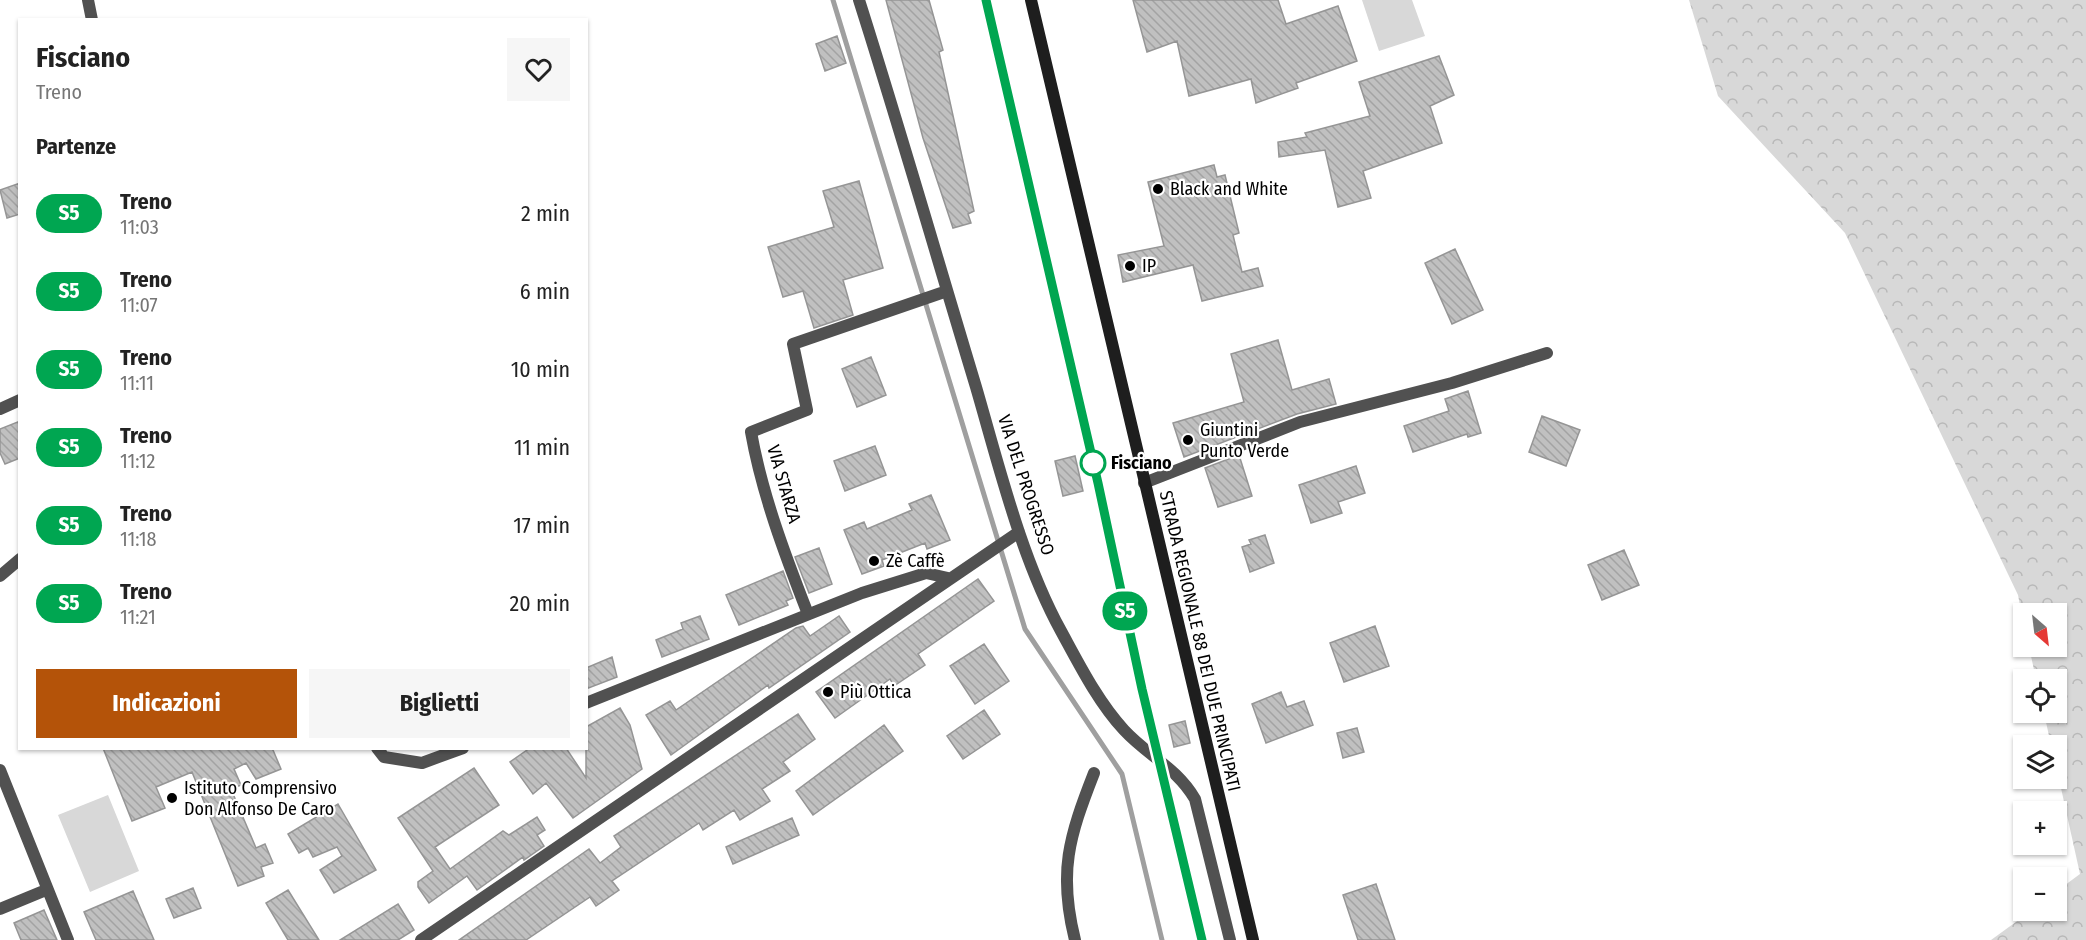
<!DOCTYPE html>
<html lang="it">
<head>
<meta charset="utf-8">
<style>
  body { margin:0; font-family:"Fira Sans Condensed",sans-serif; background:#f6f6f6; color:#222; height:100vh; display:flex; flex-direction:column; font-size:22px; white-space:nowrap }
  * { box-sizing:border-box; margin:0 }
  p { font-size:20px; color:#767676 }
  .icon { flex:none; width:33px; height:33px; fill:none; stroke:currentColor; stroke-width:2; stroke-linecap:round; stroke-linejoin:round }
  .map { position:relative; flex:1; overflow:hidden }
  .sheet { position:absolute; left:18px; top:18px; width:570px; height:732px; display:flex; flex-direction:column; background:#fff; border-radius:0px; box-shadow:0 2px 4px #0004 }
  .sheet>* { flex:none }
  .badge { padding:0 12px; border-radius:20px; font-size:21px; line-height:39px }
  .needle { width:39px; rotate:152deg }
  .controls { position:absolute; left:2013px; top:603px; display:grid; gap:12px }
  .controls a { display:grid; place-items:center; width:54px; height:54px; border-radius:0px; background:#fff; box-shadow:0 2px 4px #0004; font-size:30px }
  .map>.badge { position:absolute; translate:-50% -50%; box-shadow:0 0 0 3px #fff }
  h2 { padding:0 18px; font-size:22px; line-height:54px }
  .round { display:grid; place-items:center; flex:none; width:63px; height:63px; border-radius:0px; background:#f6f6f6 }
  .summary { display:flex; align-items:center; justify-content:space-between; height:102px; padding:0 18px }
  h1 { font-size:28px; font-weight:700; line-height:45px }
  .cta { display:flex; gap:12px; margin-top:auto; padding:12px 18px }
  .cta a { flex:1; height:69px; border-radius:0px; background:#b45309; color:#fff; font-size:24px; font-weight:700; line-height:69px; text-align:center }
  .cta a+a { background:#f6f6f6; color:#222 }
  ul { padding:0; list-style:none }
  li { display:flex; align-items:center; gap:18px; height:78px; padding:0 18px }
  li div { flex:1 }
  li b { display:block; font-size:22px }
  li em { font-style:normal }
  li .badge { min-width:66px; font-weight:700; text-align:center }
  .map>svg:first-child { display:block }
</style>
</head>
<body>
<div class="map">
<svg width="2086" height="940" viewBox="0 0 2086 940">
  <defs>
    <pattern id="forest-crowns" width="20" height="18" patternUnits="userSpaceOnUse" patternTransform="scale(1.5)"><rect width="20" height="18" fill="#d8d8d8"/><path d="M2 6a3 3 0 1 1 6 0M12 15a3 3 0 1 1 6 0" fill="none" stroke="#b8b8b8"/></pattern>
    <pattern id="building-back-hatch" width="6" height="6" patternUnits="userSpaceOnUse" patternTransform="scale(1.5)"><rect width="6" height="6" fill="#c0c0c0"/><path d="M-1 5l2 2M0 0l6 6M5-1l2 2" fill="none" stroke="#a3a3a3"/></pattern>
  </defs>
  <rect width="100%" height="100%" fill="#fff"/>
  <path fill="url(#forest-crowns)" d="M1689,0h397v940h-95l40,-29 25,-1 1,-19 23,-17 -23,-104 -1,-24 -5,-1 -7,-32 12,-1v-32l-20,-1 -7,-32 27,-1v-32h-32l-1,7 -5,-26 -173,-362 -127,-137z"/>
  <path fill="#d8d8d8" d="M1362,0h50l13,36 -46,15z
    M108,795l31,76 -49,21 -32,-77z"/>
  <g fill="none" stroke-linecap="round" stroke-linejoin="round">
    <path stroke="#9f9f9f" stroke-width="5" d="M833,0l192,629 97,145 40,166"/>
  </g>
  <path fill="url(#building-back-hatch)" stroke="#959595" stroke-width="1.5" d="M886,0h43l14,50 -4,2 35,159 -6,3 3,9 -18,5 -30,-90z
    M1133,0h145l8,24 52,-18 19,55 -61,22 2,5 -42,15 -5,-24 -62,17 -12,-55 -30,11z
    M837,36l9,27 -21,8 -9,-27z
    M1439,56l15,39 -24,11 12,37 -79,28 8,27 -33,9 -13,-57 -46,7 -1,-15 29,-5 -2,-4 65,-17 -11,-34z
    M1214,165l3,12 8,-2 14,58 -6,2 9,37 16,-4 5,18 -61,15 -9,-36 -70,17 -5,-27 46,-9 -16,-64z
    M859,181l24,87 -40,12 10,35 -39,13 -11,-37 -20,6 -15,-50 66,-20 -11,-36z
    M20,183v31l-13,4 -7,-28z
    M1455,249l28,61 -31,14 -27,-61z
    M1278,340l14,50 37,-11 7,25 -39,10 -113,43 -11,-34 71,-21 -13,-48z
    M871,357l15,38 -29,12 -15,-38z
    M1468,391l13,42 -13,4 -1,-3 -54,18 -9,-26 45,-15 -4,-12z
    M1542,416l38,14 -14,36 -37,-14z
    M20,421v37l-15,6 -5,-11v-24z
    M875,446l11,29 -41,16 -11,-30z
    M1239,455l13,41 -34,11 -13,-39z
    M1075,456l8,35 -20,5 -8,-35z
    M1356,466l9,27 -27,9 4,11 -31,10 -12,-38z
    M931,495l19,45 -23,9 -2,-6 -43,17 2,6 -22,8 -18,-44 20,-8 3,7 45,-19 -3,-6z
    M1265,535l9,28 -24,9 -8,-25 9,-3 -2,-4z
    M819,548l13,36 -23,9 -14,-36z
    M1624,550l15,35 -37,15 -14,-35z
    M783,571l10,27 -7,3 2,4 -49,20 -13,-30z
    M978,579l16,22 -76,53 7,11 -31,21 -4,-7 -55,39 -19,-26z
    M700,616l9,23 -47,18 -6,-17 27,-11 -2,-6z
    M839,616l11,16 -81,56 -1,-3 -97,70 -25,-40 24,-14 6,9 120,-82 7,-2 7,10z
    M1375,626l14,40 -45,16 -14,-39z
    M984,644l25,37 -34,23 -25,-38z
    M612,657l5,20 -31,12v-21z
    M1281,692l6,15 17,-6 9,24 -47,18 -14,-39z
    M620,708l10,17 12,44 -69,49 -27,-35 -13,11 -23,-32 20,-14h36l20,30v-51z
    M984,710l16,24 -37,25 -16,-23z
    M798,714l17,25 -32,23 7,9 -28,18 8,12 -30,19 -6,-10 -31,20 -4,-7 -87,58 7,9 -23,16 -6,-9 -64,43h-67l130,-91 11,14 21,-16 -7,-11z
    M1185,721l5,22 -16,4 -5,-22z
    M884,725l19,26 -90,64 -17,-24z
    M1357,728l7,24 -21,6 -6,-25z
    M103,748h172l-2,2 8,19 -25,10 -10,-16 -12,6 7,16 -10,4 25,59 9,-4 8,19 -12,4 3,9 -26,10 -46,-114 -36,15 9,21 -33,13z
    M474,768l25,37 -64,42 15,22 53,-38 6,4 28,-18 8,13 -8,5 7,11 -20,14 -1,-3 -46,33 -10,-14 -38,27 -11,-16v-5l15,-11 -35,-53z
    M338,804l38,66 -42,23 -14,-23 22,-14 -5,-9 -24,10 -5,-9 -9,5 -11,-19z
    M792,818l7,17 -66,29 -7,-17z
    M1376,884l19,56h-37l-15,-45z
    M193,888l8,20 -27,10 -8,-19z
    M288,890l31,50h-31l-22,-37z
    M133,891l21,49h-58l-12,-28z
    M398,904l16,26 -16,10h-58z
    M44,910l13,30h-36l-7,-17z"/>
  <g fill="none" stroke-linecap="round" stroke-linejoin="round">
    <path stroke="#515151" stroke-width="12" d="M88,0l4,20
      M859,0c41,129 78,258 117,387 23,79 45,171 85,244 18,33 37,71 63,99 24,26 52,37 71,69l35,141
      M0,409l20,-9
      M1144,483l156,-61 152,-39 95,-30
      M0,576l20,-17
      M808,614c-23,-59 -46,-120 -57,-182l56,-22 -14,-66 154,-53
      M586,703l276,-110 64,-20 22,5
      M377,748l7,9 38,6 41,-15
      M0,770l68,170
      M0,909l46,-19
      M421,940l598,-408
      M1075,940c-17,-68 -6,-103 19,-167"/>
    <path stroke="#1e1e1e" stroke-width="12" d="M1031,0l222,940"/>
    <defs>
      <path id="rail" d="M986,0l112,483 44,206 60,251"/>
    </defs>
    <use href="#rail" stroke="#000" stroke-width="7"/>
    <use href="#rail" stroke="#fff" stroke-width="4.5" stroke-dasharray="14" stroke-linecap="butt"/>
  </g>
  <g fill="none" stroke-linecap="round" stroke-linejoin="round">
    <defs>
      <path id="line" d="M986,0l112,483 44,206 60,251"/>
    </defs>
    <use href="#line" stroke="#fff" stroke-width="14"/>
    <use href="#line" stroke="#00a651" stroke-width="9"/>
  </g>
  <g fill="#000" stroke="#fff" stroke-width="2">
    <circle cx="1158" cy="189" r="6"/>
    <circle cx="1130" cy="266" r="6"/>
    <circle cx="1188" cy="440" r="6"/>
    <circle cx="874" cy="561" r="6"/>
    <circle cx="828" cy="692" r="6"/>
    <circle cx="172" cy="798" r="6"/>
  </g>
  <circle fill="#fff" stroke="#00a651" stroke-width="3" cx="1093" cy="463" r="12"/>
  <g text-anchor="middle" stroke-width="4.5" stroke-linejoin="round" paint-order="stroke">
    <g font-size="18" fill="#000" stroke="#fff" text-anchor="start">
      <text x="1170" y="195">Black and White</text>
      <text x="1142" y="272">IP</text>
      <text x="1200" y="436">Giuntini<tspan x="1200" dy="21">Punto Verde</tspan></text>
      <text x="886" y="567">Zè Caffè</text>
      <text x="840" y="698">Più Ottica</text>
      <text x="184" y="794">Istituto Comprensivo<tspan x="184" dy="21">Don Alfonso De Caro</tspan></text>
    </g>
    <g font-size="18" font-weight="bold" fill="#000" stroke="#fff" text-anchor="start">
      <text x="1111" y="469">Fisciano</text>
    </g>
    <g font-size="18" fill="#000" stroke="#fff">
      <text transform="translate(784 484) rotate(74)" y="6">VIA STARZA</text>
      <text transform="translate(1026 485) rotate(72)" y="6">VIA DEL PROGRESSO</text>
      <text transform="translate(1200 641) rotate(77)" y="6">STRADA REGIONALE 88 DEI DUE PRINCIPATI</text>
    </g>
  </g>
</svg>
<div class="controls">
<a><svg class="needle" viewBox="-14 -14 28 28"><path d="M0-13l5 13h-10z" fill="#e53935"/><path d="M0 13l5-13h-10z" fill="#767676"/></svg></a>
<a><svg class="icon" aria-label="locate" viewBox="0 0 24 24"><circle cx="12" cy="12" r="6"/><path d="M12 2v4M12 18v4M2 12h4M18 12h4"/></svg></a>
<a><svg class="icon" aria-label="layers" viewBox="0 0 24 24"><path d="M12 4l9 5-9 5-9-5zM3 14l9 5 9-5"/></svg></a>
<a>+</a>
<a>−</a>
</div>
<b class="badge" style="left:1125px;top:611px;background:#00a651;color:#fff">S5</b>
<section class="sheet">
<div class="summary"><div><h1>Fisciano</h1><p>Treno</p></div><a class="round"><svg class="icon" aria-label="heart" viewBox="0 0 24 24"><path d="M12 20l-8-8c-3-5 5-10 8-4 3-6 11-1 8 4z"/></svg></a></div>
<h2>Partenze</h2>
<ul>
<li><span class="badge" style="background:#00a651;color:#fff">S5</span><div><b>Treno</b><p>11:03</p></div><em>2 min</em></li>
<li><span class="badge" style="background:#00a651;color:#fff">S5</span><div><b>Treno</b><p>11:07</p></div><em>6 min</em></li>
<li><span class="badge" style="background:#00a651;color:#fff">S5</span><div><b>Treno</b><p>11:11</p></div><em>10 min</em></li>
<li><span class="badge" style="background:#00a651;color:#fff">S5</span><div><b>Treno</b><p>11:12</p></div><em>11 min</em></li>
<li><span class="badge" style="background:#00a651;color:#fff">S5</span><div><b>Treno</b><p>11:18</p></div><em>17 min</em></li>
<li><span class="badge" style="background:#00a651;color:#fff">S5</span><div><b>Treno</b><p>11:21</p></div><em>20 min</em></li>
</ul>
<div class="cta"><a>Indicazioni</a><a>Biglietti</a></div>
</section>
</div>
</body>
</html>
